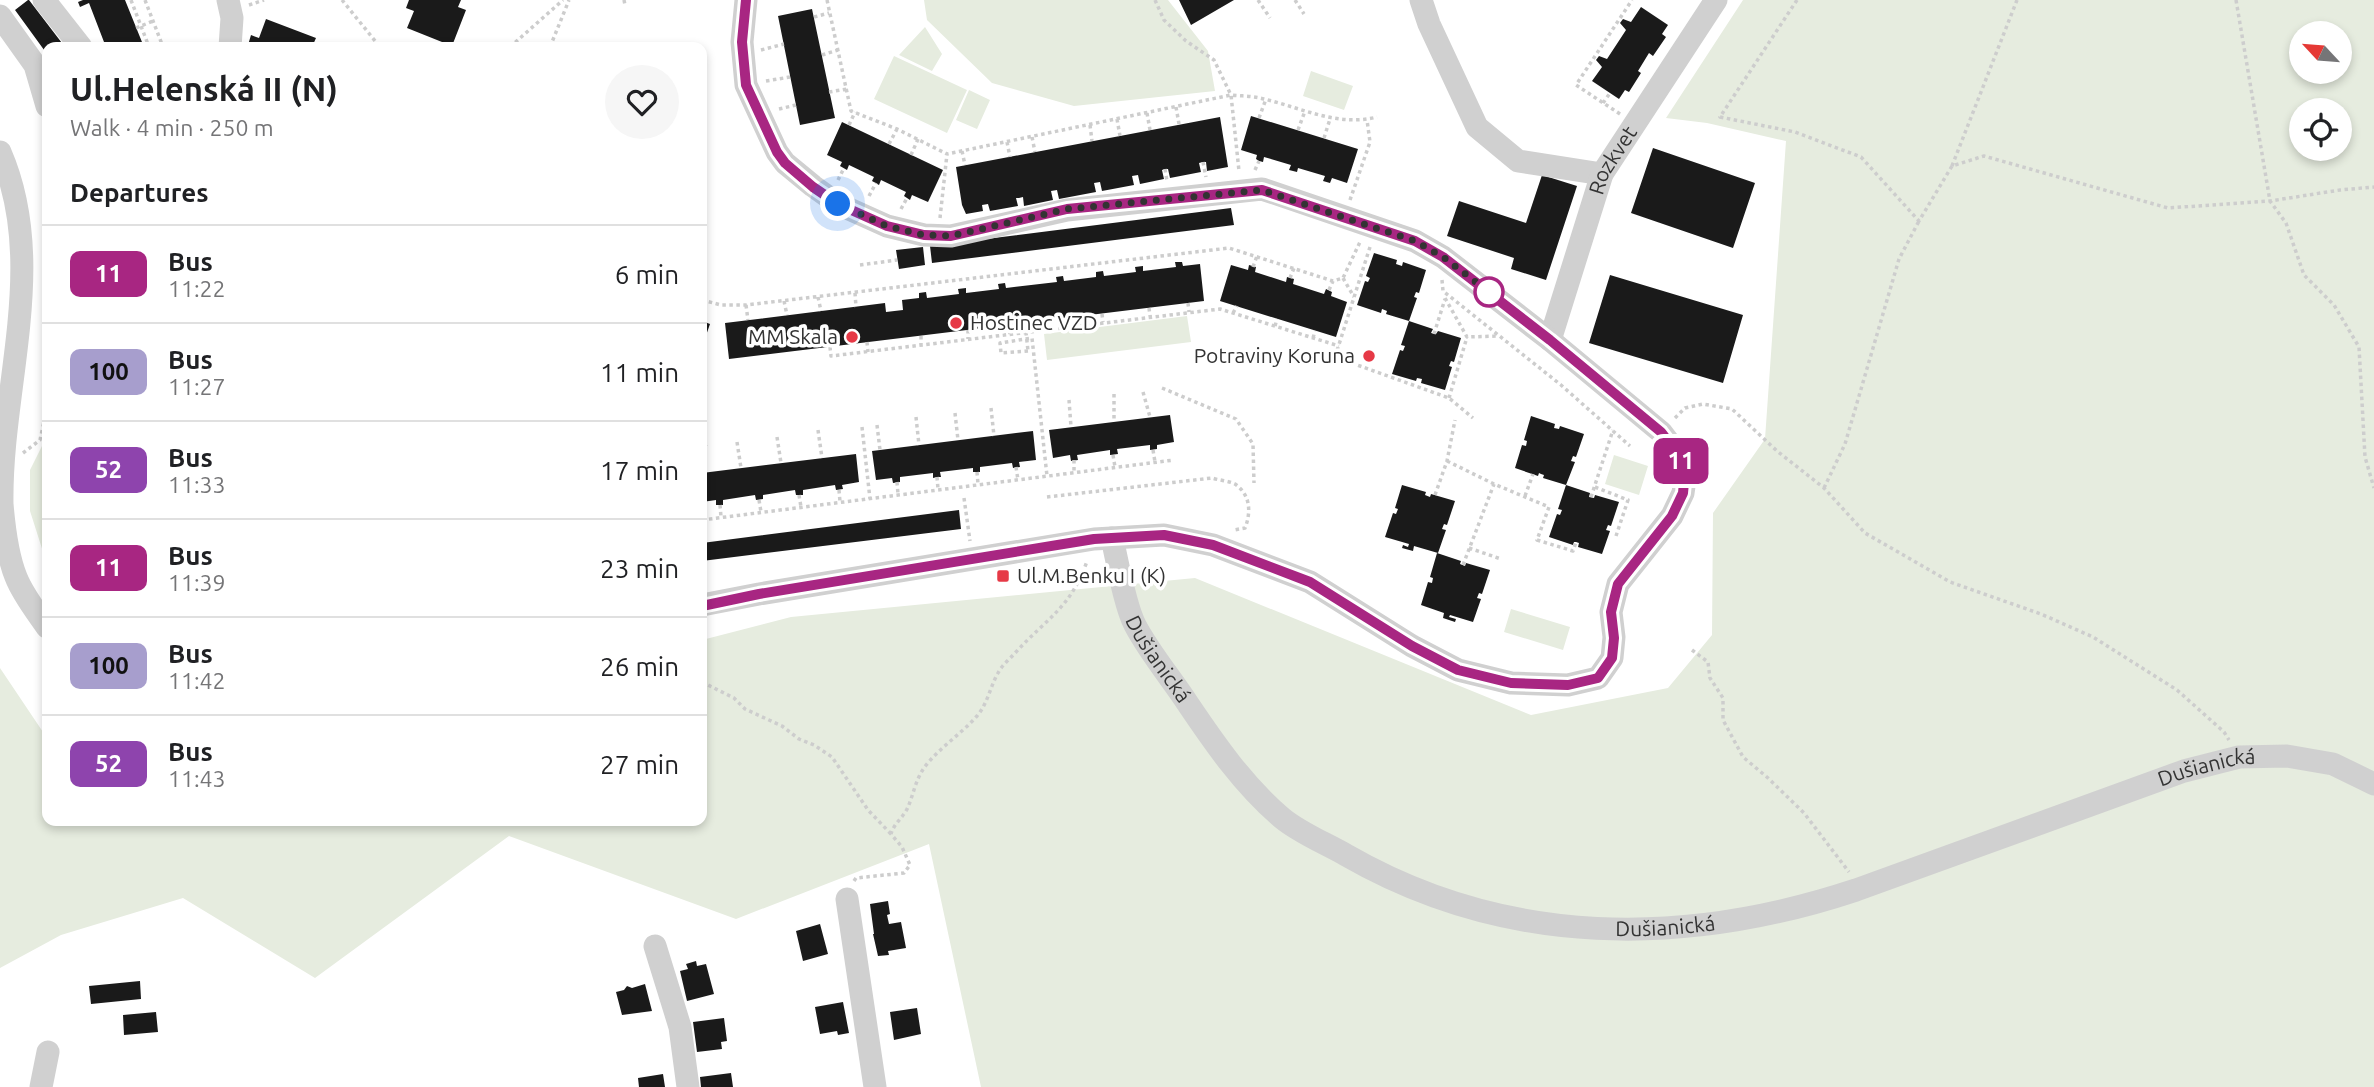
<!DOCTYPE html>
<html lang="en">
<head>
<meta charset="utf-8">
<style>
  body { margin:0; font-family:Ubuntu,sans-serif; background:#f6f6f6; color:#202124; height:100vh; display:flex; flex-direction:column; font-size:26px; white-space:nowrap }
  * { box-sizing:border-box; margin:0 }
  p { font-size:23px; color:#757577 }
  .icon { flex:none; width:38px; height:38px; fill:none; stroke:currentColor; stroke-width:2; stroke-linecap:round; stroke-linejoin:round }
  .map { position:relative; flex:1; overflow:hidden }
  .panel { position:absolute; left:42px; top:42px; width:665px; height:784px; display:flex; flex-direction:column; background:#fff; border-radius:14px; box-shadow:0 4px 10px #0003 }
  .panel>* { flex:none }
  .badge { padding:0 14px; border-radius:10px; font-size:24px; line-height:46px }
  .needle { width:46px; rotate:296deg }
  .buttons { position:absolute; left:2289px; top:21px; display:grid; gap:14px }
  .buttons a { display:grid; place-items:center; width:63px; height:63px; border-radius:50%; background:#fff; box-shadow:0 4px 10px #0003; font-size:35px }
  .you { position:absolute; width:35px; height:35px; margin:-18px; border:5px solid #fff; border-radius:50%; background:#1a73e8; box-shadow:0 0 0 10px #1a73e833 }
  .map>.badge { position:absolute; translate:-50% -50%; box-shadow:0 0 0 4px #fff }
  h2 { padding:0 28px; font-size:26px; line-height:63px }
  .round { display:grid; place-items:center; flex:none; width:74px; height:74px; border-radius:37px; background:#f6f6f6 }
  .head { display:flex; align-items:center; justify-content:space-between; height:119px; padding:0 28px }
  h1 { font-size:33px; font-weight:700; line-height:52px }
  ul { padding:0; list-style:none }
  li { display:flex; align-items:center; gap:21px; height:98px; padding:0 28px; border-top:2px solid #e0e0e0 }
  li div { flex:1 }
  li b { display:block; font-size:26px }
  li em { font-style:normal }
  li .badge { min-width:77px; font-weight:700; text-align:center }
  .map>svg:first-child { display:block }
</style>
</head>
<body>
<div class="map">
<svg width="2374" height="1087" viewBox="0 0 2374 1087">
  <rect width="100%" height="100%" fill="#fff"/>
  <path fill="#e6ecdf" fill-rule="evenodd" d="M924,0h244l40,51 7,40 -141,15 -82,-23 -65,-63z
    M1743,0h631v1087h-1393l-52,-243 -193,75 -227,-83 -194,142 -132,-80 -122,37 -61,33v-300l47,70v83h655v-181l89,-23 404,-39 336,137 137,-27 44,-53 1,-122 52,-74 21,-298 -79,-18 -41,-5zM2301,33h39v39h-39zM2301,110h39v39h-39z
    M925,27l17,27 -10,17 -33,-16z
    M894,56l73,34 -20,43 -73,-34z
    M1311,71l42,15 -9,24 -41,-14z
    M969,90l21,10 -13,29 -21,-9z
    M1187,316l4,26 -144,18 -3,-26z
    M47,436v123l-2,-1 -15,-47v-41z
    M1614,455l34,11 -9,29 -34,-11z
    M1511,609l59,18 -7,23 -59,-18z"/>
  <path fill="#1a1a1a" d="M28,0h1l36,47h-18v7l-32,-44z
    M83,0h42l19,47h-53l13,-5 -15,-39 -9,4 -2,-5z
    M409,0h52l-3,7 8,3 -14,36 -45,-18 7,-17 -8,-3z
    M1179,0h55l-43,25z
    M1641,7l27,18 -6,9 4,3 -13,19 -4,-3 -11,18 3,2 -12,19 -4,-2 -6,9 -27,-18 10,-14 -6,-7 3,-4 8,3 19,-29 -6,-7 3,-4 8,3z
    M812,9l23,109 -35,7 -22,-109z
    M266,19l50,19 -4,9h-58l-6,-2 3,-10 8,3z
    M1251,116l107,33 -11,34 -15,-5 -2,5 -7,-2 2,-5 -27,-8 -1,4 -8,-2 2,-5 -27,-8 -1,5 -4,-1 -3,-2 1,-4 -16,-5z
    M1220,117l8,50 -21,4 -1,-9h-3l-4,1 2,9 -31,6 -2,-9h-3l-3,1 2,9 -24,5 -2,-9 -6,1 2,9 -32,6 -2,-9 -6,1 2,9 -37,7 -2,-9 -6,1 2,9 -29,6 -1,-9 -4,1h-3l2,8 -28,5 -2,-7 -6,1 1,6 -17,3 -4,-9 -6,-38z
    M842,122l101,48 -15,32 -16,-7 -2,5 -6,-4 2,-4 -25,-12 -2,5 -7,-4 2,-4 -25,-12 -2,5 -7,-4 2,-4 -15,-7z
    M1653,148l102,35 -22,65 -102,-35z
    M1542,175l35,11 -31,94 -35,-11 3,-11 -67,-22 12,-35 67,22z
    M1231,208l3,17 -302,38 -2,-17z
    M923,247l2,18 -26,4 -3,-19z
    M1374,253l23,7 -1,4 6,2 1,-4 23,8 -7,23 -3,-1 -2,5 3,1 -8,23 -23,-7 1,-3 -5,-2 -1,4 -24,-8 8,-24 3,1 2,-4 -4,-2z
    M1175,262h7l1,4 17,-2 4,37 -475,58 -4,-36 160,-20 1,9 17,-2 -1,-10 17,-2v-5l7,-1 1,6 32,-4 -1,-5 8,-1v5l33,-4 -1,-5 7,-1 1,5 51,-6 -1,-5 7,-1 1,5 32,-4v-5l7,-1 1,5 32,-4 -1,-5 8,-1v5l33,-4z
    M1231,265l17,5 1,-5 7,2 -1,5 31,10 1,-5 7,2 -1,5 31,10 2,-5 6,3 -1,4 16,6 -11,35 -116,-36z
    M1610,275l133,40 -20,68 -134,-40z
    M702,321l8,3 -8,23z
    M1409,321l24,8 -2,4 5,1 2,-3 23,7 -7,24 -3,-1 -2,5 3,1 -7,23 -24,-7 1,-4 -5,-1 -1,3 -24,-7 8,-24 3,1 2,-5 -4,-1z
    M1170,415l4,27 -17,3v4l-7,1v-5l-33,4 1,5 -8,1v-5l-33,5 1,5 -7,1 -1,-6 -17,3 -4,-28z
    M1531,416l24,8 -1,4 5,1 1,-3 24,8 -8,23 -3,-1 -2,5 4,1 -9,23 -23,-7 1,-3 -3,-1 -2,-1 -1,3 -23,-8 7,-23 4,1 1,-5 -3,-1z
    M1033,431l3,29 -17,2 1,5 -7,1 -1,-5 -32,4v5h-7v-4l-33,4 1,5h-4l-4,1v-5l-33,4v5l-7,1 -1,-5 -16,2 -4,-29z
    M856,454l3,28 -17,3 1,4 -7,1 -1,-5 -32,5v5h-7l-1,-5 -32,5v4l-7,1 -1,-5 -32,5v5h-7v-5l-14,2v-29z
    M1402,485l24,7 -1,3 5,2 1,-3 24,7 -8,24 -3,-1 -2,5 4,1 -8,23 -24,-7 -1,5 -11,-3 1,-3 5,2 1,-3 -24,-7 8,-24 3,1 2,-5 -3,-1z
    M1566,485l24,8 -1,4 5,1 1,-3 24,7 -8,24 -3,-1 -2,5 4,1 -8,23 -24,-7 1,-4 -3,-1h-2l-1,3 -24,-8 8,-23 3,1 2,-5 -4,-1z
    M959,510l2,19 -259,32v-18z
    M1437,553l24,8 -1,3 5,2 1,-3 24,7 -8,24 -3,-1 -2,5 4,1 -8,23 -23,-7 -1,2 7,2 -1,3 -12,-4 1,-5 -23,-8 7,-23 4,1 1,-5 -3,-1z
    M888,901l2,13 -3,1 2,9 12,-2 5,26 -18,3 1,4 -11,1 -5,-22h1l-4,-30z
    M820,924l8,30 -25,7 -7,-30z
    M696,961l1,5 9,-2 8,30 -27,7 -7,-30 8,-2 -2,-5z
    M140,981l1,18 -50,5 -2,-18z
    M645,984l7,27 -30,4 -6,-23 8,-2 3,-4 5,2z
    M843,1002l6,31 -11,2 -1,-4 -17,3 -5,-27z
    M917,1008l4,26 -27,6 -4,-28z
    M156,1012l2,20 -34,3 -1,-20z
    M724,1018l3,23 -6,1 1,7 -25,3 -4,-30z
    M731,1073l2,14h-32l-1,-10z
    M663,1074l2,13h-26l-1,-9z"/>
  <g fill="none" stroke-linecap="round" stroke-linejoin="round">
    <path stroke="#cdcdcd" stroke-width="3.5" stroke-dasharray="3.5 3.5" stroke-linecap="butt" d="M131,0l18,47
      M145,0l18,47
      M342,0l38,47
      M624,0l1,5
      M827,0l24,111 46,18 50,25 284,-59c11,1 23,1 33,4 38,9 74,28 113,18
      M1155,0l9,20 22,21 28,19 17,35 8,76
      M1258,0l12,18
      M1295,0l9,14
      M1797,0l-77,117 75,15 66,25 58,64 33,-55 32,-10 184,52 102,-7 70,-11 34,-3
      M2236,0l34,201 16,22 18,52 30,30 25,42 6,110 9,31
      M249,5l15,-5
      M814,17l15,-4
      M136,28l17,-7
      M411,47l1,-3
      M510,47l53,-47
      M550,47l19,-47
      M761,50l23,-6
      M822,55l16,-5
      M766,81l24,-4
      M829,92l18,-3
      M1603,103l7,-10
      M1176,107l3,17
      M779,109l17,-4
      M1147,113l3,17
      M1620,114l-44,-29 56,-85
      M1259,118l7,-19
      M1117,119l3,17
      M849,125l6,-13
      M1090,125l2,16
      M1298,130l7,-19
      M1032,137l3,15
      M1324,138l6,-19
      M1007,142l3,15
      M889,144l8,-15
      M962,151l3,14
      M911,155l7,-16
      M1203,162l3,15
      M1952,166l65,-166
      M1165,169l2,12
      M1255,170l4,-9
      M838,180l6,-12
      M869,196l7,-13
      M1350,200l20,-58 -3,-22
      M901,209l6,-11
      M940,218l7,-64
      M1370,247l-35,110 114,41 24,20
      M860,265l37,-5
      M1253,267l4,-11
      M1290,278l4,-10
      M1343,278l11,19
      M1442,280l1,11 118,94 69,61
      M1329,290l4,-9
      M855,293l1,14
      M818,297l3,14
      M1445,298l22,39 30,-1
      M702,300l19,5h25l483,-57 104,33 10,-3 17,-36
      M784,301l3,14
      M1188,303l1,9
      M746,305l2,15
      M1149,308l1,8
      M1233,313l4,-7
      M1102,314l1,8
      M1064,318l1,9
      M1009,325l1,9
      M1275,326l2,-7
      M968,330v9
      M1434,334l11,-35
      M921,336v9
      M1313,338l2,-7
      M867,342l1,10
      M830,347l1,9 389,-47 119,37
      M1028,351l-27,2 -1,-10 32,-5 15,138
      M1162,388l74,31 17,25 1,39
      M1143,392l7,25
      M1114,394v27
      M1449,398l18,-61
      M1069,400l2,27
      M991,408l3,28
      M955,413l3,27
      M916,417l3,28
      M1675,418l10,-10 18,-4 29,5 45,42 47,37 41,45 85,49 91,32 52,23 84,53 47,42 5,8
      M702,425l4,21
      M877,425l3,25
      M862,427l8,72
      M818,430l4,28
      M777,437l4,26
      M737,442l4,26
      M1153,450l2,12
      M23,453l17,-13 7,-32
      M1113,455l2,12
      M1074,460v12
      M1447,461l47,23 55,23 -12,33 36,11 3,-9
      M702,464l1,9
      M1016,467l2,13
      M977,472l1,12
      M937,477l1,12
      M897,482l1,12
      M1595,487l33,13 -12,36
      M1824,488l21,-44 54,-185 20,-38
      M839,490l1,12
      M799,495l2,12
      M1435,495l12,-34 8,-41
      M1525,496l8,-22
      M1047,497l165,-19c6,2 17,3 23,6 16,11 16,29 10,44l-11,2
      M1591,497l22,-67
      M964,498l6,43
      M759,500l2,12
      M720,505l1,12
      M702,520l472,-60
      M1469,548l32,11
      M1463,565l31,-81
      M1692,650l16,12 2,16 13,20v22l20,37 25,21 36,35 45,59
      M702,682l32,16 11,11 37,17 17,13 15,6 18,12 36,53 23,24
      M854,881l2,-3 48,-5 6,-8 -8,-18 -11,-13c3,-11 13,-17 17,-27 6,-14 8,-30 19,-43 15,-18 35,-31 50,-48 11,-13 13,-29 21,-43 4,-8 12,-14 18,-21 30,-33 55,-44 71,-91"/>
    <g stroke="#d0d0d0" stroke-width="23">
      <path d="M44,0l37,47"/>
      <path d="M228,0l4,18 -2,29"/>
      <path d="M1421,0l8,24 48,103 41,34 84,13"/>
      <path d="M0,16l35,49 12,41"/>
      <path d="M0,152c49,112 0,236 2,352 2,24 5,51 14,73 7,18 20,34 31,50"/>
      <path id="s1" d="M1550,340l52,-166 114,-174"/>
      <path id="s2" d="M1112,538c5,22 13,68 23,87 14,27 36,53 53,79 27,40 56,82 94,114 18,15 43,25 64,37 160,92 338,92 510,35l328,-119 55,-14 48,-1 46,8 41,20"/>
      <path d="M702,605l57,-11 335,-55 70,-4 49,10 97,37 102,64 46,24 53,13 57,2 30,-7 14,-20 2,-21 -3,-25 7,-28 54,-68 11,-23 3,-21 -9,-19 -16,-21 -111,-92 -107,-83 -28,-16 -153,-52 -195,21 -116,26 -27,-1 -37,-9 -49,-22 -25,-18 -28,-23 -8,-11 -31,-67 -4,-43 4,-42"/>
      <path d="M847,899l28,188"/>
      <path d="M655,946l25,81 8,60"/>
      <path d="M41,1087l7,-35"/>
    </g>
    <path stroke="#cdcdcd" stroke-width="3.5" stroke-dasharray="3.5 3.5" stroke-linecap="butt" d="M1026,332l2,19"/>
  </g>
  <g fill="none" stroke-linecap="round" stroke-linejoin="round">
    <defs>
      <path id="line" d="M702,606l57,-12 335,-55 70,-4 49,10 97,37 102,64 46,24 53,13 57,2 30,-7 14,-20 2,-20 -3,-26 7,-28 54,-68 11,-23 2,-21 -8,-19 -16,-21 -111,-92 -107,-83 -28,-16 -153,-51 -195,19 -116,27 -27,-1 -37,-9 -49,-22 -25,-17 -28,-24 -8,-11 -31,-67 -4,-43 4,-42"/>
    </defs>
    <use href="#line" stroke="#fff" stroke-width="16"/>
    <use href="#line" stroke="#a82682" stroke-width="10"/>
    <path stroke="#333" stroke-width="7" stroke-dasharray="0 12.6" d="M838,204l49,22 37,9 27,1 116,-27 195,-19 153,51 28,16 46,35"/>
  </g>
  <circle fill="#fff" stroke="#a82682" stroke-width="3.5" cx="1489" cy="292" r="14"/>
  <g fill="#e63946" stroke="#fff" stroke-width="2.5">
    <circle cx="956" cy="323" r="7"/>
    <circle cx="852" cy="337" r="7"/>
    <circle cx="1369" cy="356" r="7"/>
    <rect x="996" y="569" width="14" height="14" rx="3.5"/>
  </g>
  <g text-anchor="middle" stroke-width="7" stroke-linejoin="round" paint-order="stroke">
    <g font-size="21" fill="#333" stroke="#fff">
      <text dy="7" stroke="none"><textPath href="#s1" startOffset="191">Rozkvet</textPath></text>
      <text dy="7" stroke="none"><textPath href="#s2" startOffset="131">Dušianická</textPath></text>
      <text dy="7" stroke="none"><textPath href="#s2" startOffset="1307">Dušianická</textPath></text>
      <text dy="7" stroke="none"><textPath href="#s2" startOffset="740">Dušianická</textPath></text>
    </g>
    <g font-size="21" fill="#333" stroke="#fff" text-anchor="start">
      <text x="970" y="330">Hostinec VZD</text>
      <text x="838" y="344" text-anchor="end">MM Skala</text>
      <text x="1355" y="363" text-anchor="end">Potraviny Koruna</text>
      <text x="1017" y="583">Ul.M.Benku I (K)</text>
    </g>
  </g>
</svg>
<div class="buttons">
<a><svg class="needle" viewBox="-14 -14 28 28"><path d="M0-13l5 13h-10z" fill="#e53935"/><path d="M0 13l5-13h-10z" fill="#757577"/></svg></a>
<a><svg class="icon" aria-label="locate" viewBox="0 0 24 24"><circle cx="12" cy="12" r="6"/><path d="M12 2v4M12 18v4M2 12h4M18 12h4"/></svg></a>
</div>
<div class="you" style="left:838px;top:204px"></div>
<b class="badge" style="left:1681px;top:461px;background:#a82682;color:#fff">11</b>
<section class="panel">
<div class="head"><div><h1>Ul.Helenská II (N)</h1><p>Walk · 4 min · 250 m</p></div><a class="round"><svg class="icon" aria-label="heart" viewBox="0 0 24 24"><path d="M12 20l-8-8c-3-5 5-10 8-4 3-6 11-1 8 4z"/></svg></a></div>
<h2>Departures</h2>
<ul>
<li><span class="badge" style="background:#a82682;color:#fff">11</span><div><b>Bus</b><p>11:22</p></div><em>6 min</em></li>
<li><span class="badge" style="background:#a79ecd;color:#111">100</span><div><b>Bus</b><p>11:27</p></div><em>11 min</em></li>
<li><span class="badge" style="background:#8e44ad;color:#fff">52</span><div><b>Bus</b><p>11:33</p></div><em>17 min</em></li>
<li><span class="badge" style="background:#a82682;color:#fff">11</span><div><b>Bus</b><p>11:39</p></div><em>23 min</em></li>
<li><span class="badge" style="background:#a79ecd;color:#111">100</span><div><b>Bus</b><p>11:42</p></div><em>26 min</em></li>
<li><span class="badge" style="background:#8e44ad;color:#fff">52</span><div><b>Bus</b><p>11:43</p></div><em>27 min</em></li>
</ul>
</section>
</div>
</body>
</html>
